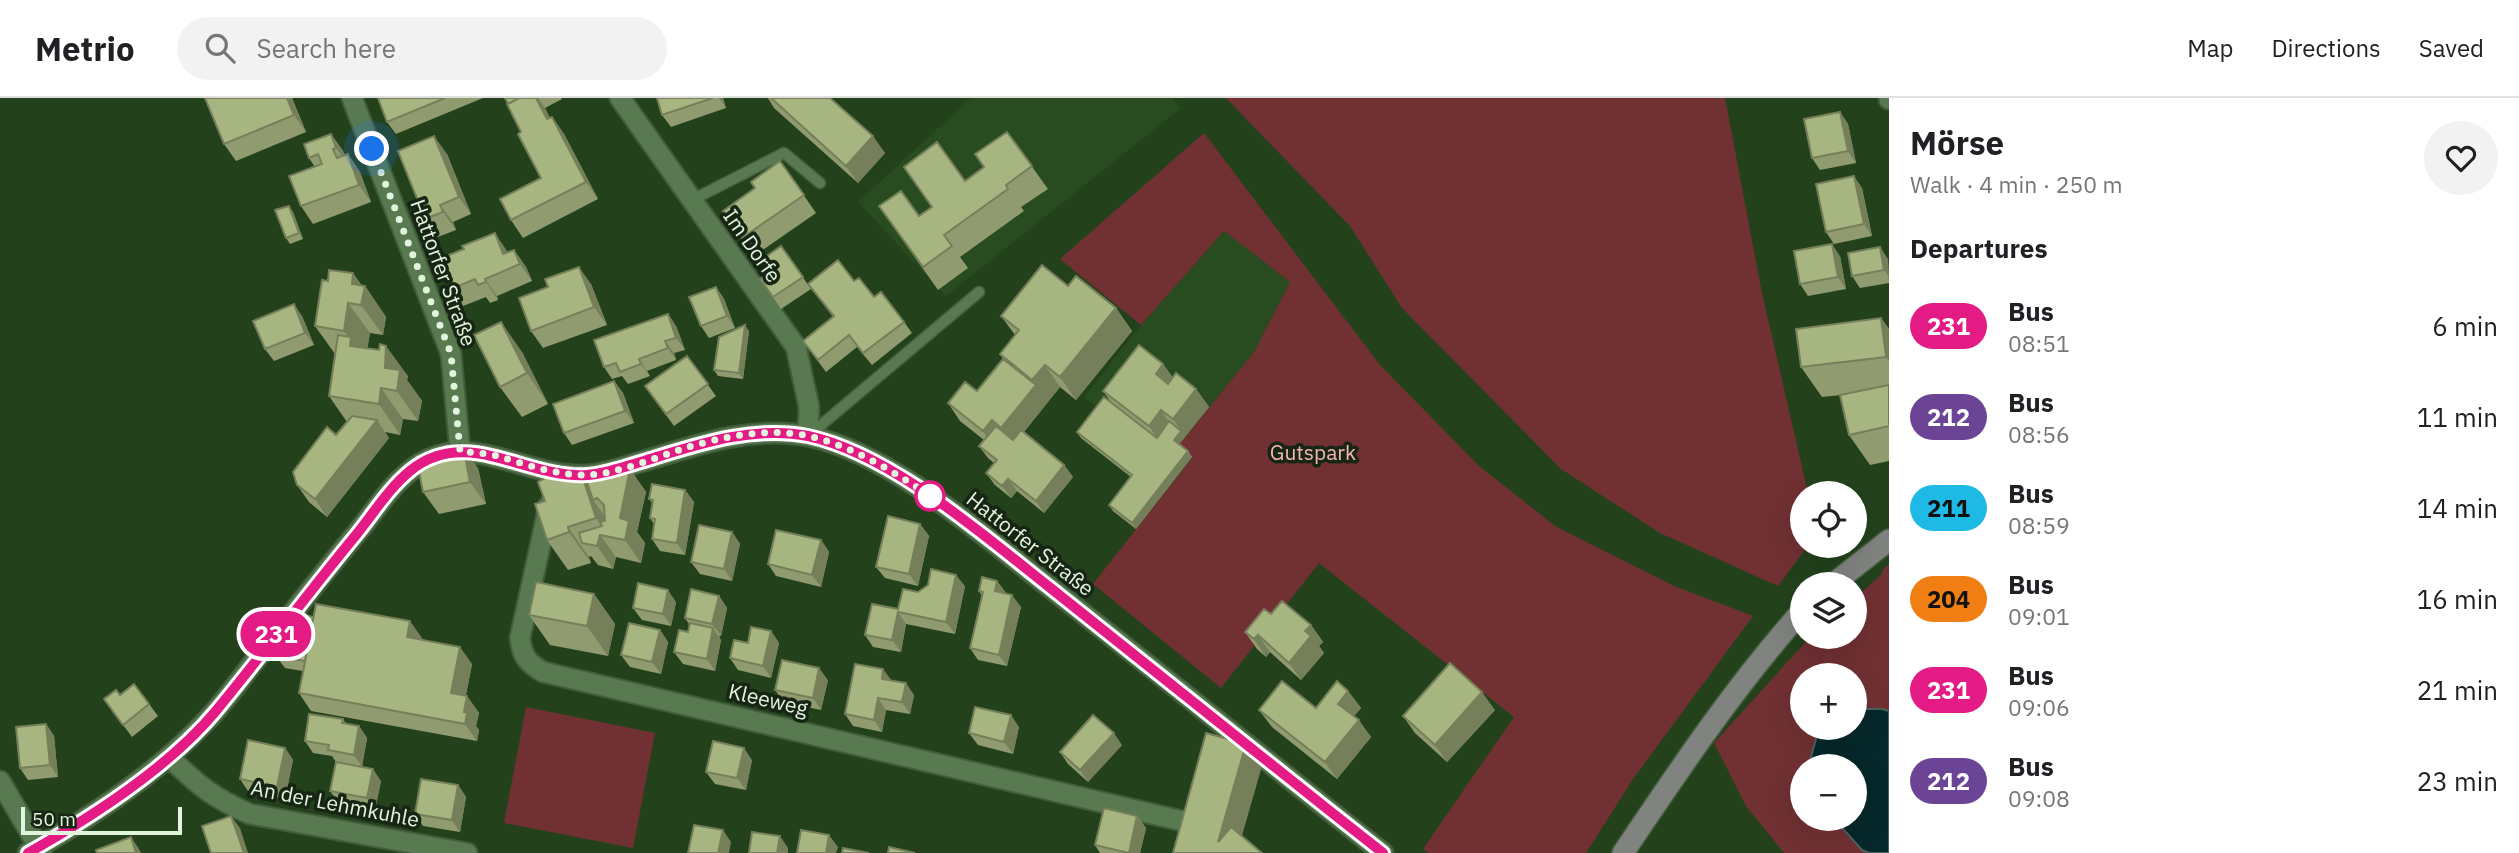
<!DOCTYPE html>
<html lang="en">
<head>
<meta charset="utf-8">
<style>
  body { margin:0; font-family:"IBM Plex Sans",sans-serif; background:#f2f2f2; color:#202124; height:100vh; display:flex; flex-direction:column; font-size:26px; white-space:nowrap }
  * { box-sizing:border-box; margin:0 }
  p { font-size:23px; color:#757577 }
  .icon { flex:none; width:38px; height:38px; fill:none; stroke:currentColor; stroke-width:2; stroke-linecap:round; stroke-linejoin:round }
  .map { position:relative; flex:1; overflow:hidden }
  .panel { display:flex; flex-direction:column; background:#fff; width:630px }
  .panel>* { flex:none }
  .badge { padding:0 14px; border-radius:23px; font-size:24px; line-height:46px }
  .tools { position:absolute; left:1790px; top:383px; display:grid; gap:14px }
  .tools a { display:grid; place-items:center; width:77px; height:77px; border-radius:50%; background:#fff; box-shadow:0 7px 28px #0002; font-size:35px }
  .scale { position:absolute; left:21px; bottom:18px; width:161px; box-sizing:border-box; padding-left:7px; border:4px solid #e2f4dd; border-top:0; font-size:19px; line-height:24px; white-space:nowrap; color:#e2f4dd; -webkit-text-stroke:5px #172514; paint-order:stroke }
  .you { position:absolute; width:35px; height:35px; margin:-18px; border:5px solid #fff; border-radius:50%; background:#1a73e8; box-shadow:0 0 0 10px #1a73e833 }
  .map>.badge { position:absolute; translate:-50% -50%; box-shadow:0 0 0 4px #fff }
  h2 { padding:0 21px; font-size:26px; line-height:63px }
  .round { display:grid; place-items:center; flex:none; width:74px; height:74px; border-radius:37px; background:#f2f2f2 }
  .summary { display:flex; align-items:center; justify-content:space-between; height:119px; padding:0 21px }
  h1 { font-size:33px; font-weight:800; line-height:52px }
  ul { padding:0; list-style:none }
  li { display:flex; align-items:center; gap:21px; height:91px; padding:0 21px }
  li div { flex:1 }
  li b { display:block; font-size:26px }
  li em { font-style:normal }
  li .badge { min-width:77px; font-weight:700; text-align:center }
  header { display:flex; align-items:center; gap:42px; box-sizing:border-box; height:98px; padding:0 35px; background:#fff; border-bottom:2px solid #e0e0e0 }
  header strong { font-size:33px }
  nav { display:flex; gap:38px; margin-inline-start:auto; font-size:24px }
  .search { width:490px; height:63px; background:#f2f2f2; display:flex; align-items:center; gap:18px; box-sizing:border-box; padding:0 24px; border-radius:38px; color:#757577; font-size:26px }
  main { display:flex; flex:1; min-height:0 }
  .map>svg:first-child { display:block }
</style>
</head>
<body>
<header>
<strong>Metrio</strong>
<div class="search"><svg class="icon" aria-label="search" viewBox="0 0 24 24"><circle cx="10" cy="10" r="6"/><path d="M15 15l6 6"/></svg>Search here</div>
<nav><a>Map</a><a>Directions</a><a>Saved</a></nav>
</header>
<main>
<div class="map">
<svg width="1889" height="755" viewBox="0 0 1889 755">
  <rect width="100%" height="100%" fill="#23421c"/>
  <path fill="#284c1f" d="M971,0h202l8,10 -235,188 -88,-94z
    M1224,133l66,51 -36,70 -76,94 14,11 -56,72 -23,-18 23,-30 -55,-43 21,-28 -18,-12 57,-73z"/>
  <path fill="#713133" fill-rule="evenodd" d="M1226,0h499l37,195 46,200 -6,1v52h6l-30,40 -118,-53 -99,-64 -159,-161 -52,-82z
    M1204,35l176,232 99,101 76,60 119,60 79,30 -120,163 -47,74h-158l-5,-4 91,-132 -195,-154 -98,125 -128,-104 99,-126 -14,-12 76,-94 36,-70 -66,-51 -83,94 -81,-66z
    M1889,466v289h-105l-38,-47 -32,-63 96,-106h45v-39l26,-23 3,-7zM1802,578h53v52h-53zM1802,668h53v53h-53z
    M526,609l129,26 -22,115 -129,-25z"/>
  <path fill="#06282a" stroke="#486560" stroke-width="2" d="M1855,611h27l7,2v142h-20l-7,-3 -28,-31h21v-53h-42l-2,-9 8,-29h36z"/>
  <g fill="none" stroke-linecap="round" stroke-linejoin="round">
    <defs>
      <path id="lane" d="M692,102l92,-47 36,30
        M808,338l171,-144"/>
      <path id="street" d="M352,0l99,256 9,97
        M620,0l176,249 13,60 -1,29
        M1889,0v1
        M549,407l-29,133c2,19 8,25 23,34l648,151
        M169,659c29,28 44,41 81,57l217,39
        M0,683l42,72
        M28,755c65,-37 130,-80 181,-135 19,-20 35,-44 52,-65 33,-42 66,-84 100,-125 15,-19 30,-42 49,-57 56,-46 115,8 177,4 19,-1 39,-9 57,-14 52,-16 108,-36 164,-25 82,17 175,99 240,150 113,88 223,179 335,267"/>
      <path id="secondary" d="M1833,486l56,-44
        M1623,755c56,-83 112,-167 179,-242"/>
    </defs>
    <use href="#lane" stroke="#425d3c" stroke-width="13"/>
    <use href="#street" stroke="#425d3c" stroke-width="23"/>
    <use href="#secondary" stroke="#425d3c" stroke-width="24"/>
    <use href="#lane" stroke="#597a51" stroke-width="10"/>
    <use href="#street" stroke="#597a51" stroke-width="19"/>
    <use href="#secondary" stroke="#818380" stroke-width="21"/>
  </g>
  <path fill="#909c6f" d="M205,0h87l14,34 -70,29 -12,-17z
    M378,0h105l-87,36 -9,-12z
    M505,0h56l1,1 -17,9 5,10 2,-1 12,17 34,65 -75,39 -12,-18 30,-42 -20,-46z
    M657,0h66l3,10 -55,19 -9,-12z
    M768,0h62l55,55 -27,30 -84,-75z
    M1840,14l8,12 8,39 -36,7 -8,-12z
    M1007,34l41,57 -27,18 3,4 -64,46 8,11 -30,22 -59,-84 40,10 65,-49z
    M331,36l12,17 2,4 3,-1 12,18 11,30 -58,22 -12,-18 14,-39 -6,-9z
    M447,56l24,60 -18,8 3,8 -21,8 -13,-18v-9z
    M780,63l36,52 -62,43 -31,-45 32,-23z
    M1862,90l10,48 -38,8 -8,-12z
    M293,114l10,27 -13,5 -4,-6z
    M781,148l30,43 -30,20 -21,-30 9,-6z
    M514,152l12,17 6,14 -35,15 1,4 -8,3 -4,-6 -23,9 -12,-17 56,-38 1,1z
    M1840,158l6,33 -38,7 -8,-12z
    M1888,161l1,24 -29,5 -8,-12z
    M353,175l9,13h3l21,31 -3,18 -13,-2 -3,16 41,27 -1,4 15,21 -4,20 -15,-2 -3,16 -15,-3 4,6 -62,79 -18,-15 -12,-17 50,-63 -18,-26 6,-42 -20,-28 13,-45z
    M854,183l50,41 8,11 -40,32 -15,-18 -31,25 -23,-31 30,-24 -25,-33z
    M591,186l16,41 -64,23 -12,-17z
    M1068,188l48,22 16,23 -56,69 -16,-13 -36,45 40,33 9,12 -29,36 -27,-22 -6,7 -16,-13 -9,-12 8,-10 -6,-5 -9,-12 5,-6 -24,-19 -12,-18 29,-12 26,-32 -3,-5 15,-19 -14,-19z
    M716,189l8,12 11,29 -26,10 -8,-12z
    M668,216l8,12 9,24 -11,3 2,7 -29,11 3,5 -22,8 -6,-8 -10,3 -8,-12z
    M302,218l12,29 -40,16 -9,-12z
    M1881,220l8,11v132l-19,4 -21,-30 -8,-40 -19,2 -21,-30z
    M749,233l-6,48 -25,-3 -4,-6z
    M522,254l26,52 -26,13 -22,-30z
    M687,258l29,40 -42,30 -29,-40z
    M1163,266l10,14 23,11 13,18 -30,37 9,7 4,6 -56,72 -23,-18 -4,-6 22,-28 -50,-39 -4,-6 34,-30 -8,-11z
    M614,283l9,12 11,30 -62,22 -8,-12z
    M478,370l8,36 -47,10 -16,-22z
    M580,371l5,7 45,-7 16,23 -9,40 8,11 -4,20 -25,-6 -3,12 -15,-4 -7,-9 -2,1 2,6 -23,7 -21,-30 -2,-39 9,-24z
    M685,392l9,12 -9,53 -25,-4 -8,-12 2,-15 -4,-6 3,-14 -4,-5z
    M920,426l9,12 -11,50 -33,-8 -9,-11z
    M732,434l8,12 -8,37 -32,-7 -9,-12z
    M821,442l8,12 -8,35 -45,-11 -8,-12z
    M997,483l9,12 15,14 -14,59 -29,-6 -8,-12 12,-52 -3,-5z
    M965,488l-10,48 -49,-10 -5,28 -28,-5 -8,-12 33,-26 20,-17z
    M594,496l21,30 -7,32 -58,-11 -21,-30z
    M719,498l8,12 -6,28h-2l2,4 -6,31 -32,-7 -9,-12 14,-20 1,-8 -4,-6z
    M676,504l-5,24 -29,-6 -9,-12z
    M1271,516l40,11 12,17 -4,4 5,7 -23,27 -31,-28 -4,5 -9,-8 -12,-17z
    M313,519l109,21v2l50,24 -6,31 13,18 -3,13 3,4 -2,11 -166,-30 -12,-18 4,-22 -18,-3 -9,-12z
    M660,532l8,12 -7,32 -31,-7 -9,-12z
    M771,533l8,12 -8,35 -33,-8 -8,-12 18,-15z
    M828,582l-7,30 -37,-8 -9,-12z
    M892,583l22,14 -4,19 -24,-4 -4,22 -29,-6 -8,-12z
    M1348,593l13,17 -7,8 17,21 -34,42 -65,-52 -13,-17 57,-2z
    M120,597l29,9 9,12 -26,21 -28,-38z
    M1495,612l-48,52 -32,-29 -12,-17z
    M343,621l3,5 13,2 8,12 -5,29 -23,-4 42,18 -6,29 -36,-7 -9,-12 6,-29 -4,-6 -19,-3 -8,-12z
    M46,626l8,12 4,41 -30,3 -8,-12z
    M1019,629l-6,27 -35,-9 -9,-12z
    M1122,647l-34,37 -20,-18 -8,-12z
    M285,650l8,12 -8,39 -37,-8 -8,-12z
    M752,662l-6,30 -31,-6 -9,-12z
    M458,687l8,12 -6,35 -37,-6 -8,-12z
    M1137,718l9,12 -6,25h-40l-5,-8z"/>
  <path fill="#757f5a" d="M287,0h5l14,34 -12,-17z
    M536,0h2l7,10 14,29 -12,-18z
    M719,0h4l3,10z
    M1840,14l8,12 8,39 -8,-12z
    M552,19l12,17 34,65 -12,-17z
    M331,36l12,17 5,14 -12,-17z
    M434,38l13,18 24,60 -12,-17z
    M873,38l12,17 -27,30 -12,-17z
    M348,56l12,18 11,30 -12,-17z
    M1854,78l8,12 10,48 -8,-12z
    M440,107l13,17 3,8 -13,-18z
    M289,108l4,6 10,27 -4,-6z
    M495,135l12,18 6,16 -10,-13z
    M1832,146l8,12 6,33 -8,-12z
    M1880,149l8,12 1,18 -5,-7z
    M514,152l12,17 6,14 -12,-17z
    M579,169l12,17 16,41 -13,-18z
    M353,175l11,16 1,-3 21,31 -3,18 -22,-30 -9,-21z
    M485,181l12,17 1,4 -12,-18z
    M716,189l8,12 11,29 -8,-12z
    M348,205l22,30 -4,25 -16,-12 1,-6 -7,-9z
    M294,206l8,12 12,29 -9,-12z
    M1116,210l16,23 -56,69 -16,-23z
    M668,216l8,12 9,24 -9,-12z
    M1881,220l8,11v32l-3,-4z
    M501,224l21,30 26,52 -21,-31z
    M745,227l4,6 -6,48 -4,-6z
    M665,243l9,12 2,7 -8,-12z
    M386,248l22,30 -1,4 15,21 -4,20 -21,-30 -12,-23z
    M639,261l8,12 3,5 -9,-12z
    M1163,266l13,18 -8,9 -12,-17z
    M1045,267l15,22 -47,58 -12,-17 35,-43 -4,-5z
    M614,283l9,12 11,30 -9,-12z
    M381,290l22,31 -3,16 -21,-31z
    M1196,291l13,18 -31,39 -4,-6 7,-9 -8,-12z
    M1161,312l12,18 -12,16 -12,-18z
    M377,322l12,18 -62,79 -12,-18z
    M992,322l12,18 -9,11 -12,-18z
    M463,348l15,22 8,36 -16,-22z
    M1188,353l4,6 -56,72 -4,-6z
    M1064,367l9,12 -29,36 -8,-12z
    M580,371l21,30 -4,-1 -4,2 16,22v15l-13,-19z
    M630,371l16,23 -9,40 8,11 -4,20 -16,-23 -5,-22z
    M1008,381l9,12 -6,7 -9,-12z
    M685,392l9,12 -9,53 -8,-12z
    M920,426l9,12 -11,50 -9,-12z
    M568,429l21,30 2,6 -22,-31z
    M732,434l8,12 -8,37 -8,-12z
    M600,437l16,22 -3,12 -16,-23z
    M821,442l8,12 -8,35 -9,-12z
    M956,477l9,11 -10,48 -9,-12z
    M997,483l9,12 -3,10 -8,-12z
    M668,492l8,12 -5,24 -8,-12z
    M594,496l21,30 -7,32 -21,-30z
    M1012,497l9,12 -14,59 -8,-11z
    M719,498l8,12 -6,28 -9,-12z
    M898,514l8,12 -5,28 -9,-12z
    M410,523l12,17 -3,16 -12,-17z
    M1311,527l12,17 -4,4 5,7 -23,27 -12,-17 16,-32z
    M713,530l8,12 -6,31 -8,-12z
    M660,532l8,12 -7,32 -9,-12z
    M771,533l8,12 -8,35 -8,-12z
    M1258,537l12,17 -4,5 -12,-18z
    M460,549l12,17 -9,46 -12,-17z
    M819,570l9,12 -7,30 -8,-12z
    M883,571l9,12 -10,-2z
    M906,585l8,12 -4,19 -8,-12z
    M1348,593l13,17 -11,13 -12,-17z
    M1482,594l13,18 -48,52 -12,-17z
    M467,598l12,17 -3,13 3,4 -2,11 -12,-17 -1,-12z
    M878,600l8,12 -4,22 -8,-12z
    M1011,617l8,12 -6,27 -9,-12z
    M1359,622l12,17 -34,42 -12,-17z
    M46,626l8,12 4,41 -8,-12z
    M359,628l8,12 -5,29 -8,-12z
    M1114,635l8,12 -34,37 -8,-12z
    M1246,646l16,22 -25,87 -19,-11z
    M285,650l8,12 -8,39 -8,-12z
    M744,650l8,12 -6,30 -9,-12z
    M373,671l8,12 -6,29 -8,-12z
    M458,687l8,12 -6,35 -8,-12z
    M231,718l9,12 8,25h-4z
    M1137,718l9,12 -6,25h-11z
    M723,732l8,12 -2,11h-11z
    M829,737l9,12 -2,6h-10z
    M780,738l8,12v5h-11z
    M131,739l8,12 2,4h-5z"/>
  <path fill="#a7b581" stroke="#757f5a" stroke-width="2" d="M205,0h82l7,17 -70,29z
    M378,0h67l-58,24z
    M505,0h14l-11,6z
    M519,0h17l11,21 5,-2 34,65 -75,38 -11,-21 41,-21 -23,-44 3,-2 -14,-28z
    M657,0h56l-51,17z
    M771,0h59l43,38 -27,30z
    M1840,14l8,39 -36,7 -8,-39z
    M1007,34l25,34 -26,19 2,4 -64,46 8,11 -29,21 -44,-61 22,-15 18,25 13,-9 -28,-40 33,-25 28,39 19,-14 -9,-13z
    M331,36l5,14 -3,1 4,9 11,-4 11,31 -58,21 -12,-30 33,-12 -4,-10 -9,4 -5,-14z
    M434,38l25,61 -19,8 3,7 -21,8 -3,-8 3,-1 -24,-60z
    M780,63l24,34 -62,43 -19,-27 32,-23 -4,-6z
    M1854,78l10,48 -38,8 -10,-48z
    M289,108l10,27 -13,5 -11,-28z
    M495,135l8,21 11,-4 6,14 -35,15 1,3 -8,3 -3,-6 -24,10 -12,-30 25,-10 -2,-3z
    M1832,146l6,33 -38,7 -6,-33z
    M781,148l22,31 -30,20 -13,-18 9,-6 -8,-13z
    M1880,149l4,23 -32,6 -4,-23z
    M838,162l16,21 5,-3 15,19 7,-5 23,30 -41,31 -14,-18 -31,25 -15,-19 31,-25 -26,-32z
    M1042,167l26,21 8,-10 40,32 -56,69 -15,-12 -13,15 -32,-26 19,-24 -18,-14z
    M579,169l15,40 -63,24 -12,-33 29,-11 -3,-8z
    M329,172l24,3 -1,11 13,2 -4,19 -13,-2 -4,28 -29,-5 7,-46 6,1z
    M716,189l11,29 -26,10 -12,-29z
    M294,206l11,29 -40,16 -12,-28z
    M668,216l8,24 -11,3 3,7 -29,11 2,5 -21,8 -4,-9 -12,4 -10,-27z
    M1881,220l5,39 -85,10 -5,-38z
    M501,224l26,51 -27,14 -26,-52z
    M745,227l-6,48 -25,-3 5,-33z
    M338,237l13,2 -1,9 29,4 1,-6 6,2 -1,22 15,2 -3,21 -16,-3 -2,16 -50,-8z
    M1139,247l24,19 -7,10 12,10 8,-11 20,16 -23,30 -12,-9 -12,16 -46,-35z
    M687,258l21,28 -42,30 -21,-28z
    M1003,261l33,26 -35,43 -9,-8 -9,11 -35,-28 17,-21 12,9z
    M614,283l11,30 -61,22 -11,-29z
    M1889,287v41l-40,9 -9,-40z
    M1104,299l53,41 12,-17 12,10 -7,9 14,11 -56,72 -23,-18 23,-30 -55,-43z
    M352,318l25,4 -62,79 -18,-14 -4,-13 34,-45 9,8z
    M996,328l17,14 8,-10 43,35 -28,36 -28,-22 -6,7 -16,-13 11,-13 -18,-14z
    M463,348l7,36 -47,10 -7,-36z
    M619,369l11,2 -10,49 9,3 -4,19 -25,-5 -3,11 -15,-3 -3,-10 23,-7 -2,-4 5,-1 -1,-16 -7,-7 -4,2 -8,-24z
    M580,371l16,49 -28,9 1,5 -22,8 -12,-36 10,-3 -7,-19 9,-5h7l3,-3z
    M652,386l33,6 -8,53 -25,-4 3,-20 -5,-1 3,-18 -4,-1z
    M888,418l32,8 -11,50 -33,-7z
    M699,427l33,7 -8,37 -33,-7z
    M776,432l45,10 -9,35 -44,-11z
    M931,471l25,6 -10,47 -48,-10 -6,28 -27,-5 7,-31 26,5 5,-20 15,3 10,-7z
    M982,479l15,4 -2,10 17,4 -13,60 -29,-7 13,-56 -4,-1z
    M536,484l58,12 -7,32 -58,-11z
    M638,485l30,7 -5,24 -30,-6z
    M691,491l28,7 -7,28 -27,-6z
    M1282,503l29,24 -6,6 6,5 -22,27 -31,-28 -4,4 -9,-7 19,-23 7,5z
    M316,506l94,17 -3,16 53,10 -9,46 16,3 -3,16 3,1 -2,11 -166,-31z
    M299,516l14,3 -8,44 -29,-5 2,-16z
    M629,525l31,7 -8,32 -31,-7z
    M690,525l23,5 -6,31 -33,-7 5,-22 9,2z
    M751,529l20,4 -8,35 -33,-8 4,-18 14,3z
    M782,562l37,8 -6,30 -38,-8z
    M1450,565l32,29 -47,53 -32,-29z
    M855,566l28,5 -1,10 24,4 -4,19 -24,-4 -4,22 -29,-6z
    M1282,583l34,27 21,-27 11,10 -10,13 21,16 -34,42 -66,-52z
    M134,586l15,20 -26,21 -19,-26 12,-9 4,5z
    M975,609l36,8 -7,27 -35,-9z
    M309,616l34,5 -1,4 17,3 -5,29 -26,-5 1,-5 -24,-4z
    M1093,617l21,18 -34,37 -20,-18z
    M46,626l4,41 -30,3 -4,-41z
    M1206,635l40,11 -28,98 13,-15 31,26h-89z
    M248,642l37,8 -8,39 -37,-8z
    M713,643l31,7 -7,30 -31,-6z
    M336,664l37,7 -6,29 -37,-7z
    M421,681l37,6 -6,35 -37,-6z
    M1104,710l33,8 -8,37 -34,-8z
    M231,718l13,37h-33l-9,-27z
    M694,727l29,5 -5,23h-30z
    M801,732l28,5 -3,18h-29z
    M752,734l28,4 -3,17h-28z
    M131,739l5,16h-39l-1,-3z
    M889,749l26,6h-27z
    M843,750l26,5h-27z"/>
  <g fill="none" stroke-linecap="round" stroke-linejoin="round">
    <defs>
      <path id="line" d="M28,755c62,-35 141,-86 187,-141 48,-58 93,-119 141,-177 17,-21 33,-47 54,-64 56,-46 116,8 177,4 19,-1 39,-9 57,-14 52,-16 109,-36 164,-25 83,18 174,98 240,150 113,89 223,179 335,267"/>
    </defs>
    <use href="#line" stroke="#fff" stroke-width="16"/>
    <use href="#line" stroke="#e51b85" stroke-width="10"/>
    <path stroke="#e2f4dd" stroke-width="7" stroke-dasharray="0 12.6" d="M372,51l79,205 9,97c12,2 25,2 37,5 29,8 57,19 88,19 29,0 69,-17 97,-26 39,-12 85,-22 126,-13 45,10 86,36 124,61l-2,-1"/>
  </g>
  <circle fill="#fff" stroke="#e51b85" stroke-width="3.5" cx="930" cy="398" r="14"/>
  <g text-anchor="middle" stroke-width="7" stroke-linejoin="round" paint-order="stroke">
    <g font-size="21" fill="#e2f4dd" stroke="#172514">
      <text transform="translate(752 148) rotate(55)" y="7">Im Dorfe</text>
      <text transform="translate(443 175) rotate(70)" y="7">Hattorfer Straße</text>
      <text transform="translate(1030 446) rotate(38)" y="7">Hattorfer Straße</text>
      <text transform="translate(768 602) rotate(13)" y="7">Kleeweg</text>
      <text transform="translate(335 706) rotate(11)" y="7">An der Lehmkuhle</text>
    </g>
    <g font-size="21" fill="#f6b5b5" stroke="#172514">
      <text x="1313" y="362">Gutspark</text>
    </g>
  </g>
</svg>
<div class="tools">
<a><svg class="icon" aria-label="locate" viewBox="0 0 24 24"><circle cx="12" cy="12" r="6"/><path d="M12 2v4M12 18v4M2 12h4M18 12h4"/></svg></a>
<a><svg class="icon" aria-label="layers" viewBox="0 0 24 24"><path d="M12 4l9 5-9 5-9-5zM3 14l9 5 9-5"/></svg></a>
<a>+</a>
<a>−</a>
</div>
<div class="scale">50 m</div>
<div class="you" style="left:372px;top:51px"></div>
<b class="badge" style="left:276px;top:536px;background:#e51b85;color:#fff">231</b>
</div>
<section class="panel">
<div class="summary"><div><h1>Mörse</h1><p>Walk · 4 min · 250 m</p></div><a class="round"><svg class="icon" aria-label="heart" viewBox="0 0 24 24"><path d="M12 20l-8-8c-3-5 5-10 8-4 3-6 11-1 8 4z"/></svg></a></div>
<h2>Departures</h2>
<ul>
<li><span class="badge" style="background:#e51b85;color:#fff">231</span><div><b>Bus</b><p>08:51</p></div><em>6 min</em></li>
<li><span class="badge" style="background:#6c4495;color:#fff">212</span><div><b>Bus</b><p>08:56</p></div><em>11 min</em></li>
<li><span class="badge" style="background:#1eb9e5;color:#111">211</span><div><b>Bus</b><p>08:59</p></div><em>14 min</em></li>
<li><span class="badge" style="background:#f07e12;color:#111">204</span><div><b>Bus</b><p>09:01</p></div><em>16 min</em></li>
<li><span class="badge" style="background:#e51b85;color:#fff">231</span><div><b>Bus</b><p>09:06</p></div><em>21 min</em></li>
<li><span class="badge" style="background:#6c4495;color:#fff">212</span><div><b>Bus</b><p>09:08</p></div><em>23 min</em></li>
</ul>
</section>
</main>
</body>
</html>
